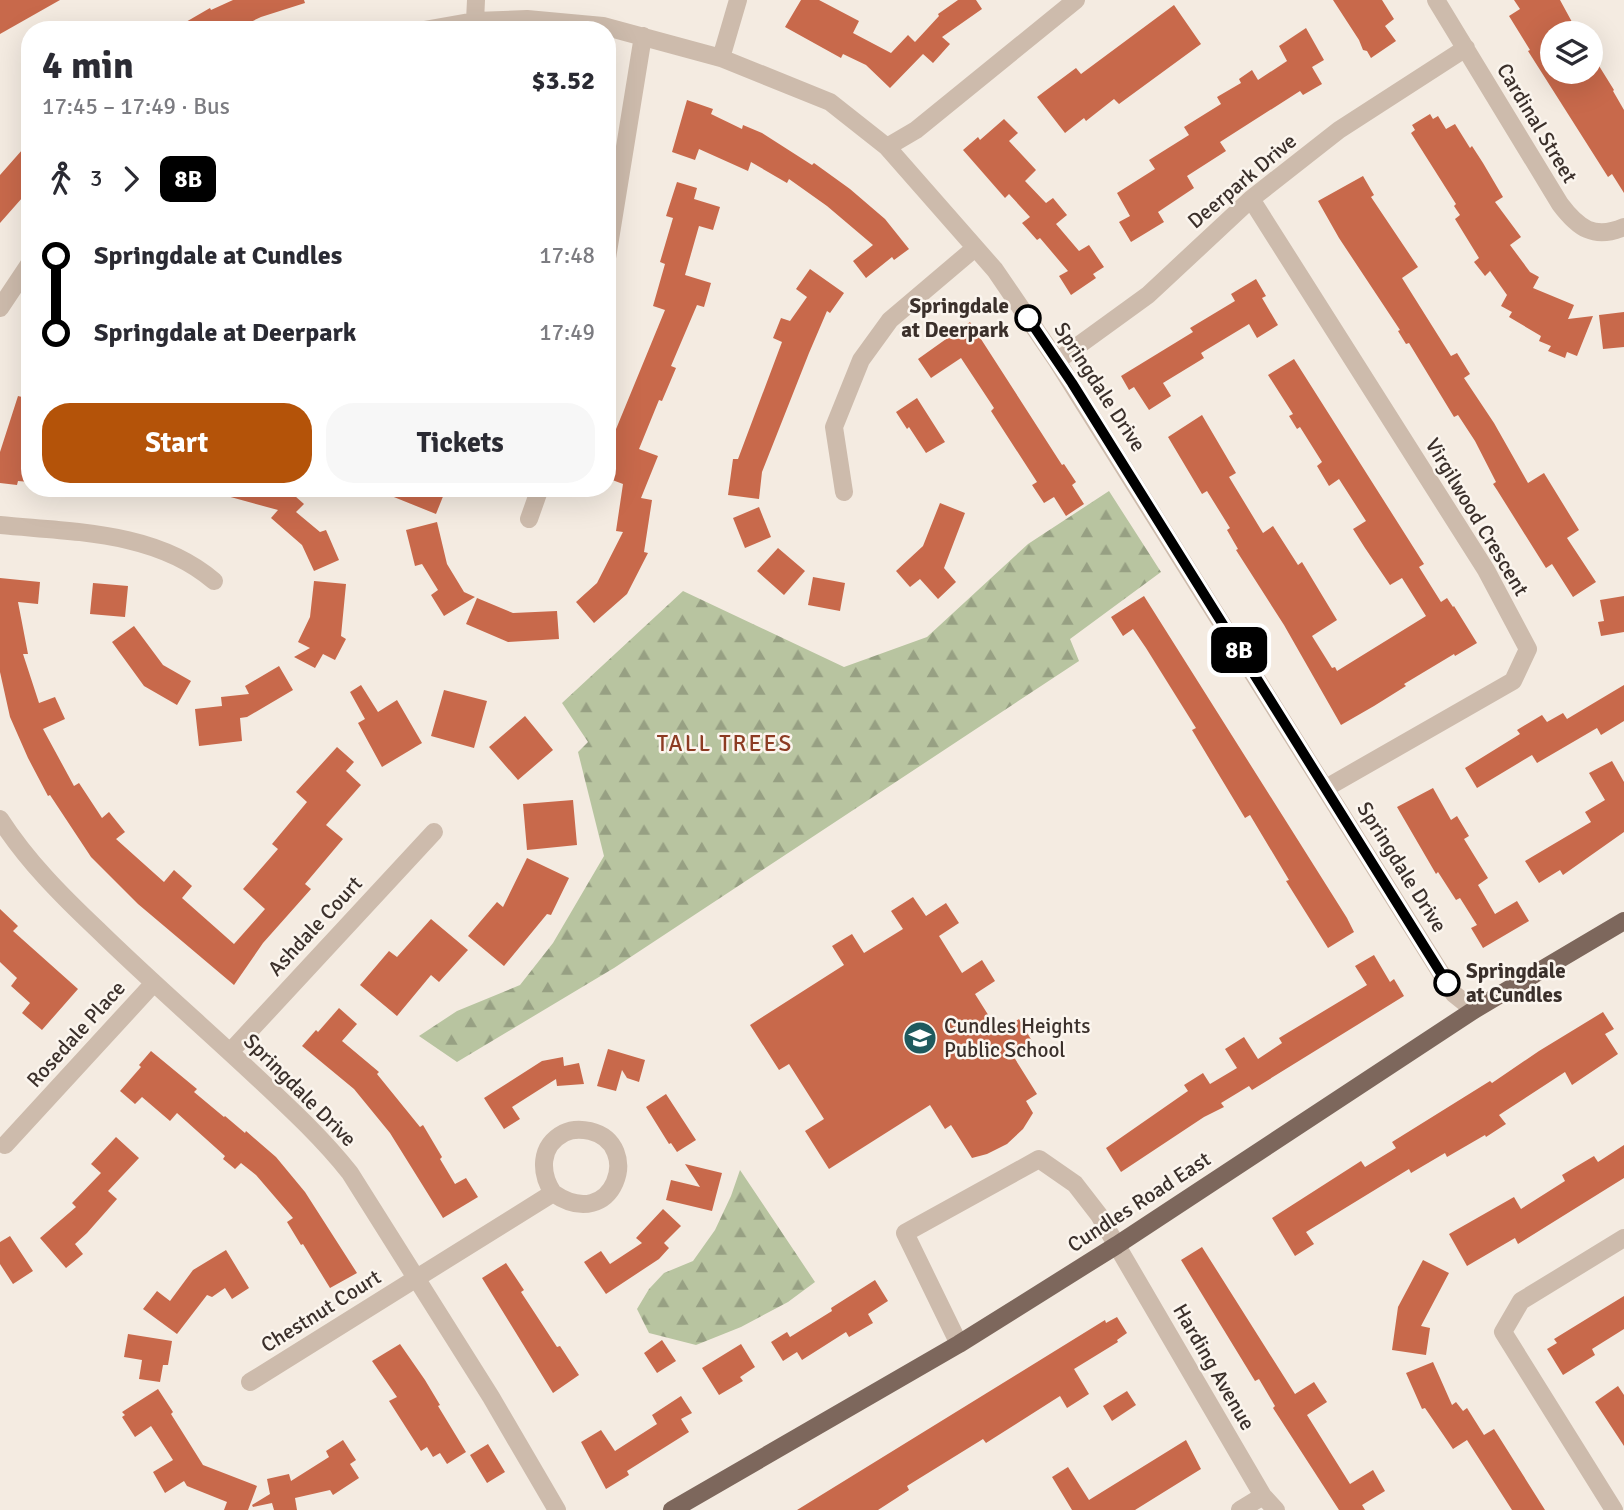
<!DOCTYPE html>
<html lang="en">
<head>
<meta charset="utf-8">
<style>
  body { margin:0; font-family:Signika,sans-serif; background:#f7f7f7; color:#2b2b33; height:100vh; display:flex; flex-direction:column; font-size:26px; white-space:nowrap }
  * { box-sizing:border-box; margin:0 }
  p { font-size:23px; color:#7c7c81 }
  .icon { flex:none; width:38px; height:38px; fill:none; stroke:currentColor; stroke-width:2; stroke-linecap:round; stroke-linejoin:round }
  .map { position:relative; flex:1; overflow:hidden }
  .side { position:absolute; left:21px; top:21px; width:595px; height:476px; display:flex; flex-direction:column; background:#fff; border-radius:28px; box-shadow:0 7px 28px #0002 }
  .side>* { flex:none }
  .badge { padding:0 14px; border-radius:10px; font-size:24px; line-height:46px }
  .controls { position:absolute; left:1540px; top:21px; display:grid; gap:14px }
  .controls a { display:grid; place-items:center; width:63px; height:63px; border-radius:50%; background:#fff; box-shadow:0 7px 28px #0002; font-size:35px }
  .map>.badge { position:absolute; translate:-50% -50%; box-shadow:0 0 0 4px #fff }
  .legs { display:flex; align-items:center; gap:10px; height:77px; padding:0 21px; font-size:23px }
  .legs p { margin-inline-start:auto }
  .overview { display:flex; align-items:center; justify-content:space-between; height:119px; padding:0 21px }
  h1 { font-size:38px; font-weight:700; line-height:52px }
  .button { display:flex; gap:14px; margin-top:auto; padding:14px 21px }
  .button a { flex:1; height:80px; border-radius:28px; background:#b45309; color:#fff; font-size:28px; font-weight:700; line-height:80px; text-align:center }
  .button a+a { background:#f7f7f7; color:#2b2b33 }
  ul { padding:0 21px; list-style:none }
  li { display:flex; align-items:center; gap:24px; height:77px; font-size:26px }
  li i { display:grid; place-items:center; width:10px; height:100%; margin:0 9px; background:currentColor }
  li i::after { content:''; width:18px; height:18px; margin:-9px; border:5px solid; border-radius:50%; background:#fff }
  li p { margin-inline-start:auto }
  li:first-child i { background:linear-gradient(#0000 50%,currentColor 0) }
  li:last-child i { background:linear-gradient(currentColor 50%,#0000 0) }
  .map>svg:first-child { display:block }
</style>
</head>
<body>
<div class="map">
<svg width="1624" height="1510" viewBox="0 0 1624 1510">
  <defs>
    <pattern id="forest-firs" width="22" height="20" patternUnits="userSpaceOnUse" patternTransform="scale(1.75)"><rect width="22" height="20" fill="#b8c4a0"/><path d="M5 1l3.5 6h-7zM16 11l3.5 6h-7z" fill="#97a083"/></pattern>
  </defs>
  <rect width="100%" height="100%" fill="#f4ebe1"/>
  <path fill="url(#forest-firs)" d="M1109,491l52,81 -91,67 9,22 -465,307 -157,94 -38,-26 38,-25 63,-26 33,-42 51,-87 -26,-104 10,-10 -26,-39 121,-112 161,76 83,-30 101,-93z
    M740,1170l75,112 -27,20 -47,25 -45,18 -47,-12 -12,-24 12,-20 15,-16 29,-12 22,-31 16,-34z"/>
  <path fill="#c8694b" d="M0,0h60l-60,34z
    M233,0h71l1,3 -44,14 -27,13h-62l38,-22 1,2z
    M801,0h18l40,21 -6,12 38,20 17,-18 7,7 24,-26 -1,-2 20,-14h18l6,9 -40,28 8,7 -17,19 -10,-9 -33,34 -24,-23 -23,-11 -2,4 -56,-31z
    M1333,0h49l12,19 -9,7 11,15 -25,17 -4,-7 -4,-1 -4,-10z
    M1514,0h46l18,33h-26v39h39v-19l23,37 -1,1 11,19v83l-12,-19 -4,3 -80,-126 2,-1 -21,-34 11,-7z
    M1174,5l27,39 -82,60 -5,-5 -28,22 -2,-3 -19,15 -28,-36 39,-29 5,6z
    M1306,28l18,32 -12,7 10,17 -19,11 -3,-4 -80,51 6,9 -39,25 7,12 -36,24 6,10 -33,20 -12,-20 11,-6 -13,-23 38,-24 -6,-9 40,-25 -5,-8 37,-23 -4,-7 24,-14 -2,-4 13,-9 6,10 29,-19 -8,-15z
    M687,100l26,9 -2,5 31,15 1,-4 19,8 50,32 2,-2 36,26 35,30 24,30 -15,11 -2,-3 -26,21 -13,-17 20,-16 -46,-39 -38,-27 -2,4 -36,-21 -3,9 -49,-22 -4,11 -23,-8z
    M1430,114l3,5 5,-3 8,13 9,-5 15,24 2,-2 11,17 20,34 -8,5 26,35 -11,8 20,27 9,5 -6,11 41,17 -6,14 25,-3 -16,40 -10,-4 -2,6 -17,-7 3,-5 -12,-5 2,-5 -32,-19 3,-5 -11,-6 6,-11 -17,-24 -5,5 -11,-14 5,-4 -24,-39 5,-4 -6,-9 2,-2 -45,-71 4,-3 -3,-5z
    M1004,119l14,14 -9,8 27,29 -11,11 21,22 7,-5 14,17 -11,9 23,27 10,-6 15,22 -11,7 3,4 -25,17 -12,-19 9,-5 -28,-33 -3,2 -15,-17 8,-6 -21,-23 -4,4 -42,-48 15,-13 2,3z
    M30,141v48l-30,34v-48z
    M1363,176l11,19 -3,2 47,70 -16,11 49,78 6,-3 13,21 -6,4 30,45 34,60 16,-10 35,57 -12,8 29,44 -23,15 -21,-33 -6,4 -49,-78 -4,-6 3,-2 -21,-41 -17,-26 -4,2 -45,-74 -3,1 -8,-13 2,-1 -61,-92 -21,-37z
    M677,182l20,6 -3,11 26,8 -7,23 -14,-4 -14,49 26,8 -7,24 -7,-2 -26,61 5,2 -14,33 -3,-1 -20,49 19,7 -17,42 11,2 -8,52 4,1 -21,41 -33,29 -18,-21 21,-19 26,-51 -7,-1 7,-47 -16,-6v-27l58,-141 -12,-4 12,-42 -5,-2 13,-44 -7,-2z
    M810,269l34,24 -14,20 -3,-2 -18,42 -47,119 -3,27 -31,-4 5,-36h5l44,-117 -9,-4 8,-20 9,3 17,-24 -11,-8z
    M1256,279l10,17 -4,2 16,27 -21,13 -8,-14 -48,29 3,5 -41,25 8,13 -22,14 -15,-23 -5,3 -8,-14 72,-44 -3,-4 45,-27 -4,-7z
    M1624,312v35l-21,2 -4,-34z
    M970,322l92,143 2,-1 12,18 -4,3 12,19 -18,12 -12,-19 -10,6 -12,-18 5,-3 -46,-71 3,-3 -33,-50 -30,20 -13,-19z
    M1294,359l130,205 -5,3 22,35 6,-4 6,9 1,-1 23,37 -22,13 -1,-2 -50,30 2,2 -32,20 -33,19 -57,-100 -48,-75 2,-1 -11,-19 3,-2 -23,-37 -5,3 -34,-57 34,-22 34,58 -7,4 34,56 10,-7 25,39 4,-3 35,58 -25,16 20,32 3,-1 2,4 89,-55 -24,-38 -12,7 -25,-37 -12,-19 13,-8 -27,-42 -10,7 -12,-20 5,-4 -22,-35 -3,2 -8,-13 4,-2 -25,-39z
    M18,396l12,3v83l-12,-1 -1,4 -17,-2v-31z
    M917,398l28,44 -19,11 -17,-26 -2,2 -11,-17z
    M217,488h69l18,16 -8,8 24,20 6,-2 13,30 -25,11 -12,-26 -31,-27 7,-8 -62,-17z
    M441,488l-2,4 5,2 -8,20 -62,-25z
    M940,503l25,10 -21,55 12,14 -18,17 -18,-20 -10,8 -14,-16 27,-25z
    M759,507l12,30 -26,11 -12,-30z
    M437,522l10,42 17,28 11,5 -31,19 -13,-21 7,-5 -16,-26 -7,2 -9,-36z
    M778,548l27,23 -21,24 -27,-24z
    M813,577l32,6 -5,28 -32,-6z
    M0,578l40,4 -2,22 -20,-2 10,52h-5l16,49 16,-6 10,22 -22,10 31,57 5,-3 23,35 7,-6 16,20 -9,7 48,43 10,-12 18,16 -10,12 52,46 31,-35 -22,-20 35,-40 -6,-5 35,-42 -11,-10 41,-45 17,15 -8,9 15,14 -35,40 17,14 -38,45 6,5 -48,54 -29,42 -96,-81 -47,-47 -41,-62 -2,1 -20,-38 -18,-41 -10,-45z
    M314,581l32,3 -5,52 5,3 -11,21 -12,-6 -8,14 -21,-11 16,-9 -12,-6 12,-25z
    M93,583l35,3 -3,31 -35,-3z
    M1144,596l203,322 7,14 -26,16 -42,-67 3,-1 -39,-65 -5,3 -29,-48 -24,-40 4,-2 -50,-80 -13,-19 -10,7 -12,-19z
    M1624,596v36l-23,4 -3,-14 6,-1 -4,-21z
    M477,598l36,15 44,-2 2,28 -51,3 -42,-18z
    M134,626l29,39 28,16 -14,24 -33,-19 -32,-44z
    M279,666l14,24 -46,27 -7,1 2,23 -43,5 -4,-37 27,-3 -1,-9 28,-3 -4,-8z
    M361,685l17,27 19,-12 25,43 -40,24 -24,-44 7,-4 -15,-27z
    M1624,685v36l-23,14 -4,-7 -60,35 -5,-8 -55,33 -12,-20 55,-34 -3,-4 25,-15 5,7 16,-9 4,6z
    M444,690l43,11 -13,47 -43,-12z
    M525,716l28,34 -35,30 -29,-33z
    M1612,761l12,21v50l-61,43 -3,-5 -21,13 -14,-22 66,-39 -6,-10 20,-12 -16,-27z
    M1433,788l18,32 6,-4 12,20 -5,3 24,39 -10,7 17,29 22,-13 12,20 -46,27 -12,-20 6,-3 -17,-27 -4,2 -18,-28 -2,2 -39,-67z
    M573,800l4,45 -50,5 -4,-46z
    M527,858l42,20 -18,37 -4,-1 -43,52 -36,-30 29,-34 6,5z
    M913,897l13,19 20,-13 13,20 -20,13 23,37 20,-13 13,21 -20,13 24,38 20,-13 13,22 -20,13 25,40 -11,7 7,12 -10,16 -16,15 -20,10 -15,4 -21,-33 -6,4 -15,-24 -101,64 -24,-38 19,-12 -35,-55 -10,6 -29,-45 94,-60 -12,-19 20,-12 12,19 39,-24 -12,-18z
    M0,909l18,17 -5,5 65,58 -36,41 -20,-17 8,-10 -19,-17 6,-8 -17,-16z
    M431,919l37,31 -29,32 -8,-7 -34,41 -37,-31 29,-34 8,6z
    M1374,955l16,27 4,-3 10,17 -152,94 -3,-4 -28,17 3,4 -20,10 -83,55 -15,-24 82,-57 -4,-6 19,-12 7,11 27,-16 -12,-19 19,-12 14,22 24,-16 -3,-5 88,-53 -12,-19z
    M339,1008l18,16 -15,17 37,31 -2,2 43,53 3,-2 19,32 -2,2 15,25 11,-6 12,19 -35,21 -53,-85 -36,-44 -52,-43 14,-16 2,2z
    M1603,1012l11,17 -9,5 13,20 -46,31 -7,-13 -66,43 7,9 -20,13 -1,-2 -38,22 -2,-4 -34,20 -2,-4 -103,63 8,12 -19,12 -23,-38 89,-57 4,6 31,-19 -4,-6 98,-61 2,2 47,-32z
    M608,1049l37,11 -6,22 -12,-4 -5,-8 -6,21 -19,-5z
    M151,1051l46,38 -3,3 30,25 1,-1 20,17 1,-2 30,26 29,35 52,81 -27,15 -27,-44 -2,1 -14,-23 6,-4 -37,-43 -15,-12 -6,6 -12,-10 2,-3 -48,-43 -7,8 -28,-24 -7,7 -15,-13 21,-24 -2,-2z
    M563,1057l1,9 15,-3 5,21 -27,2 -1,-7 -44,28 8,12 -16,10 -20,-31 58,-37z
    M666,1094l30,46 -19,12 -6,-9 -2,1 -23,-37z
    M116,1137l23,21 -31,33 9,8 -30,34 -12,11 8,10 -17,14 -26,-30 36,-31 -4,-4 29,-30 -10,-9z
    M1624,1145v33l-106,66 -3,-6 -48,28 -18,-32 65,-37 7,12 44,-28 -3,-6 32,-19 4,6z
    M685,1164l37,9 -10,38 -46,-11 5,-20 29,7z
    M663,1209l18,17 -17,17 5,5 -10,11 -53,35 -22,-32 17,-11 9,13 32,-21 -6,-5z
    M10,1236l23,35 -20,13 -13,-20v-22z
    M1202,1247l93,147 19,-12 13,20 -20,13 43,69 23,-14 12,21 -23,14 3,5h-26l-66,-102 2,-2 -16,-27 -4,2 -74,-121z
    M226,1250l23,38 -17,11 -7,-11 -13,9 -5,-2 -30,39 -34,-25 14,-18 13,10 23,-31z
    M1423,1260l26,13 -28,53 9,2 -4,27 -34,-5 6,-43z
    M506,1263l18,27 -3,2 36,55 3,-1 19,29 -26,18 -71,-115z
    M875,1280l13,21 -20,13 5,9 -24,14 -3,-5 -44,28 -5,-8 -14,9 -12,-19 16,-10 3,5 42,-26 -1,-3z
    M1624,1296v33l-32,20 3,6 -32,20 -16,-26 10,-6 -3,-4z
    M1117,1317l10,16 -10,7 1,2 -44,27 15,25 -22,14 -7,-12 -74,47 -3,-4 -76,47 2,4 -31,20h-81l308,-190 1,3z
    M128,1334l44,7 -4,24h-5l-3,17 -21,-3 3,-19 -18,-3z
    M662,1340l14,21 -19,12 -13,-20z
    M400,1344l25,36 15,25 -2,1 28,46 -19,12 -7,-11 -7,4 -6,-10 -6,4 -32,-50 8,-4 -25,-36z
    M741,1344l14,23 -15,10 3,4 -24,14 -17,-27z
    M1433,1362l19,43 4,-3 7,9 4,-3 17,27 10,-6 51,81h-33l-45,-70 -14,9 -28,-41 -3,1 -16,-36z
    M1618,1386l6,9v51l-29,-44z
    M158,1389l15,23 -2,2 32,51 54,21 -9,24h-24l3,-8 -40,-16 -3,-5 -19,12 -12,-21 20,-12 -22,-34 -16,11 -13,-20 3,-2 -3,-3z
    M1127,1391l9,14 -24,16 -9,-15z
    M681,1396l11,17 -11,6 8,13 -62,39 2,4 -23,14 -25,-47 20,-12 14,21 42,-27 -5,-9z
    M343,1440l13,20 -6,4 9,14 -26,17 -3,-5 -35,8 2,12h-23l-2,-7 -19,4 -1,-2 18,-11 -3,-15 22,-5 2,7 38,-24 -3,-6z
    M1186,1440l15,29 -66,41h-63l-20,-33 16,-10 21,33z
    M488,1444l17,28 -18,11 -17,-28z"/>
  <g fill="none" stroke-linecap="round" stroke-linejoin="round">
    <path stroke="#cdbbac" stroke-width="18" d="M1436,0l124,204c18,24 34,36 64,23
      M475,21l1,-21
      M424,30l51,-9 52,-2 76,7 118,32 109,44 57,45 108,123 62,91 397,633 20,16
      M721,58l17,-58
      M887,147l29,-17 160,-130
      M1251,199l235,371 42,79 -15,32 -187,107
      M607,258l36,-222
      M0,308l30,-45
      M1057,361l91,-66 103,-96 88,-69 127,-82
      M844,492l-10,-65 27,-67 29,-40 85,-72
      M529,519l11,-31
      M0,525c72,7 156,6 214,56
      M0,819c27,42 62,77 98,111 53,52 110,101 164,152 31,29 62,58 88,91l141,224 66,113
      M230,1052l204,-220
      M5,1145l148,-161
      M959,1344l-54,-111 134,-74 36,25 24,31 164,281 13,14
      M250,1382l303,-189c-13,-20 -14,-47 11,-60 8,-4 17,-4 26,-2 54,13 24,104 -37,62
      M1240,1510l23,-14
      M1614,1510l-111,-178 18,-31 103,-63"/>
    <path stroke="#7d675c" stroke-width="18" d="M672,1510l287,-166 158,-99 357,-235 150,-89"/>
  </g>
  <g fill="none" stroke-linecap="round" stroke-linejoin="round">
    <defs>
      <path id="line-1" d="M1028,318l44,65 375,600"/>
    </defs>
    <use href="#line-1" stroke="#fff" stroke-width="16"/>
    <use href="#line-1" stroke="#000" stroke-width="10"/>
  </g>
  <defs>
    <symbol id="school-disc" viewBox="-11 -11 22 22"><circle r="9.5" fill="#1f5a5e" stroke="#fbf5ee"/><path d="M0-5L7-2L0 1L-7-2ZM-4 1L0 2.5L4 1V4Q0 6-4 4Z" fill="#fff"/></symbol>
  </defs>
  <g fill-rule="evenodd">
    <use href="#school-disc" x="901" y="1019" width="38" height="38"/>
  </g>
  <g fill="#fff" stroke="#000" stroke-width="3.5">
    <circle cx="1028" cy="318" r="12"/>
    <circle cx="1447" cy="983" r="12"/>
  </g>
  <g text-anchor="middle" stroke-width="5" stroke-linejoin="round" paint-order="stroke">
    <g font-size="21" fill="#3b302b" stroke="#fbf5ee">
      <text transform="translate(1537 123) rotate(59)" y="7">Cardinal Street</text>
      <text transform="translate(1242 181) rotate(-40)" y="7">Deerpark Drive</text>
      <text transform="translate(1100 387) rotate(57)" y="7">Springdale Drive</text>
      <text transform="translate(1477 517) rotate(59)" y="7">Virgilwood Crescent</text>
      <text transform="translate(1402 867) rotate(58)" y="7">Springdale Drive</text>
      <text transform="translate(315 926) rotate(-47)" y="7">Ashdale Court</text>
      <text transform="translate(76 1034) rotate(-48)" y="7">Rosedale Place</text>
      <text transform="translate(300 1090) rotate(45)" y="7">Springdale Drive</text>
      <text transform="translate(1139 1202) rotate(-33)" y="7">Cundles Road East</text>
      <text transform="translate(321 1311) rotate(-32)" y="7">Chestnut Court</text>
      <text transform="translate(1214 1367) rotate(60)" y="7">Harding Avenue</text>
    </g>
    <g font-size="21" font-weight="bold" fill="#3b302b" stroke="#fbf5ee" text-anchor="end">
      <text x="1009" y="313">Springdale<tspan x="1009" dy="24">at Deerpark</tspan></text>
      <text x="1466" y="978" text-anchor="start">Springdale<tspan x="1466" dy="24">at Cundles</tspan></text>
    </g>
    <g font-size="21" fill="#3b302b" stroke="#fbf5ee" text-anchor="start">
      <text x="944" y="1033">Cundles Heights<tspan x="944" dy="24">Public School</tspan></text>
    </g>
    <g font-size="23" letter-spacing="2" fill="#8c3b22" stroke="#fbf5ee">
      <text x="725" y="751">TALL TREES</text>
    </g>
  </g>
</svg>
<div class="controls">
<a><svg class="icon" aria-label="layers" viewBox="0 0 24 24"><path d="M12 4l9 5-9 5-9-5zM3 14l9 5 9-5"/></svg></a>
</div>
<b class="badge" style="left:1239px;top:650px;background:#000;color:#fff">8B</b>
<section class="side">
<div class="overview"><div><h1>4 min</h1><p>17:45 – 17:49 · Bus</p></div><b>$3.52</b></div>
<div class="legs"><svg class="icon" aria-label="walk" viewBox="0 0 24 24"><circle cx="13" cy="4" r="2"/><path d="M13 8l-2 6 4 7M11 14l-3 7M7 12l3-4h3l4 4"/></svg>3<svg class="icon" aria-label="forward" viewBox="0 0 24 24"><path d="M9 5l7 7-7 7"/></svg><b class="badge" style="background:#000;color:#fff">8B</b></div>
<ul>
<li><i style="color:#000"></i><b>Springdale at Cundles</b><p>17:48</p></li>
<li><i style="color:#000"></i><b>Springdale at Deerpark</b><p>17:49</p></li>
</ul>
<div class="button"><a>Start</a><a>Tickets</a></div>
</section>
</div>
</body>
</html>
